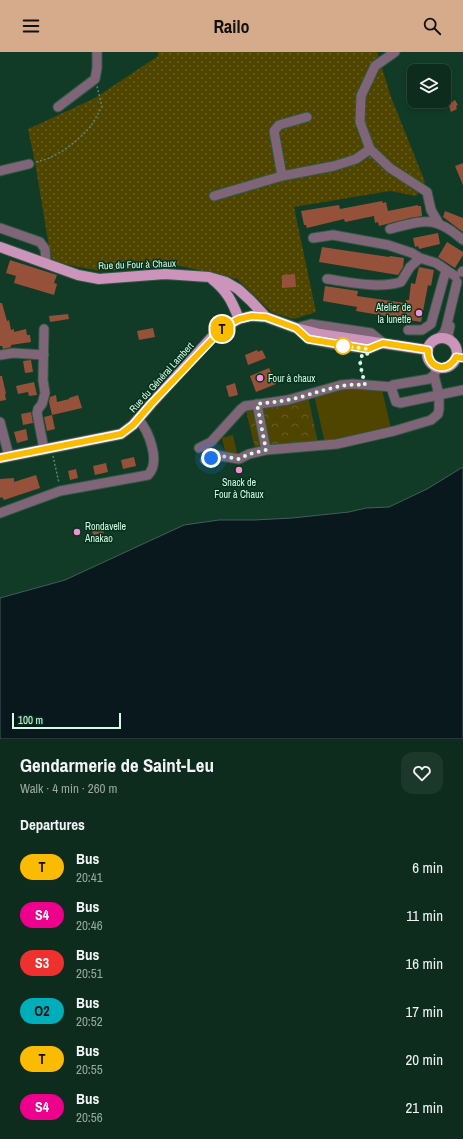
<!DOCTYPE html>
<html lang="en">
<head>
<meta charset="utf-8">
<style>
  body { margin:0; font-family:"Archivo Narrow",sans-serif; background:#1b382a; color:#f1f3f6; height:100vh; display:flex; flex-direction:column; font-size:15px; white-space:nowrap }
  * { box-sizing:border-box; margin:0 }
  p { font-size:13px; color:#9aa7a4 }
  .icon { flex:none; width:22px; height:22px; fill:none; stroke:currentColor; stroke-width:2; stroke-linecap:round; stroke-linejoin:round }
  .map { position:relative; height:687px; overflow:hidden }
  .panel { display:flex; flex-direction:column; background:#0d2c1d; flex:1 }
  .panel>* { flex:none }
  .badge { padding:0 8px; border-radius:13px; font-size:14px; line-height:26px }
  .buttons { position:absolute; left:407px; top:12px; display:grid; gap:8px }
  .buttons a { display:grid; place-items:center; width:44px; height:44px; border-radius:8px; background:#0d2c1d; box-shadow:0 2px 6px #0003,0 0 0 1px #2d483b; font-size:20px }
  .scale { position:absolute; left:12px; bottom:10px; width:109px; box-sizing:border-box; padding-left:4px; border:2px solid #d5fbe4; border-top:0; font-size:11px; line-height:14px; white-space:nowrap; color:#d5fbe4; -webkit-text-stroke:3px #05311d; paint-order:stroke }
  .you { position:absolute; width:20px; height:20px; margin:-10px; border:3px solid #fff; border-radius:50%; background:#1a73e8; box-shadow:0 0 0 6px #1a73e833 }
  .map>.badge { position:absolute; translate:-50% -50%; box-shadow:0 0 0 2px #fff }
  h2 { padding:0 20px; font-size:15px; line-height:36px }
  .round { display:grid; place-items:center; flex:none; width:42px; height:42px; border-radius:12px; background:#1b382a }
  .overview { display:flex; align-items:center; justify-content:space-between; height:68px; padding:0 20px }
  h1 { font-size:19px; font-weight:700; line-height:30px }
  ul { padding:0; list-style:none }
  li { display:flex; align-items:center; gap:12px; height:48px; padding:0 20px }
  li div { flex:1 }
  li b { display:block; font-size:15px }
  li em { font-style:normal }
  li .badge { min-width:44px; font-weight:700; text-align:center }
  header { display:flex; justify-content:space-between; align-items:center; height:52px; padding:0 20px; background:#d6ab8b; color:#111; font-size:18px; font-weight:700 }
  .map>svg:first-child { display:block }
</style>
</head>
<body>
<header><svg class="icon" aria-label="menu" viewBox="0 0 24 24"><path d="M4 6h16M4 12h16M4 18h16"/></svg>Railo<svg class="icon" aria-label="search" viewBox="0 0 24 24"><circle cx="10" cy="10" r="6"/><path d="M15 15l6 6"/></svg></header>
<div class="map">
<svg width="463" height="687" viewBox="0 0 463 687">
  <defs>
    <pattern id="grass-dots" width="8" height="8" patternUnits="userSpaceOnUse"><rect width="8" height="8" fill="#4f4400"/><path d="M2 2h.1M6 6h.1" fill="none" stroke="#676025" stroke-width="1.8" stroke-linecap="round"/></pattern>
    <pattern id="park-crowns" width="20" height="18" patternUnits="userSpaceOnUse"><rect width="20" height="18" fill="#4f4400"/><path d="M2 6a3 3 0 1 1 6 0M12 15a3 3 0 1 1 6 0" fill="none" stroke="#676025"/></pattern>
  </defs>
  <rect width="100%" height="100%" fill="#113b27"/>
  <path fill="url(#grass-dots)" d="M158,0h219l14,45 34,85 -9,14 -26,-5 -96,16 22,105 -22,7 -23,-7 -34,-33 -56,-13 -81,5 -41,-8 -8,-4 -16,-97 -7,-33 67,-31 63,-42z"/>
  <path fill="url(#park-crowns)" d="M308,344l10,47 -61,14 -11,-47z"/>
  <path fill="#4f4400" d="M380,329l11,47 -66,15 -11,-48z
    M233,383l4,18 -11,2 -4,-17z"/>
  <path fill="#08181d" stroke="#465c59" d="M463,415v272h-463v-141l65,-18 119,-55 35,-5h35l38,-2 57,-6 17,-4 23,-1 38,-18z"/>
  <path fill="#96513a" d="M455,48l3,5 -2,1 1,3 -6,3 -3,-9 3,-1 -19,7 -2,-7 5,-1 17,1z
    M463,111v22l-8,-19z
    M382,149l1,2 3,-1 2,9 30,-6v1h3l1,10 -12,2 -31,8 -1,-4 -3,1 -1,-7 -29,6 -1,-3 -37,9 -1,-3h-2l-3,-14 38,-6 1,4z
    M445,159l18,7v14l-20,-15z
    M438,181l2,11 -21,5 -1,-3 -3,1 -2,-9z
    M447,190l16,10v3l-8,13 -17,-11z
    M322,195l67,10 1,-1 14,2 -1,9 -5,8 -79,-13z
    M10,208l47,15 -3,8 3,1 -3,11 -40,-12 2,-7 -10,-3z
    M419,215l15,3 -3,16 -3,-1 -7,37 -65,-11 1,-4 -34,-6 2,-15 33,5 -1,5 48,7 1,-3h3l2,-17 4,1z
    M295,222l1,13 -14,1v-13z
    M0,251h2l5,18 2,-1 2,10 3,-1v3l12,-3 1,6h3l1,7 -20,3v2l-8,2 -1,-3h-2z
    M68,262l1,5 -19,3 -1,-6z
    M153,276l2,9 -16,3 -2,-9z
    M257,298l1,2 4,-2 4,8 -18,7 -3,-10z
    M31,308l2,12 -8,1 -2,-12z
    M269,316l7,16 -20,8 -6,-16z
    M0,324h2l4,18h-1l1,6 -6,1z
    M34,330l3,13 -8,1 -1,-4 -10,2 -2,-8z
    M235,331l3,12 -9,2 -3,-11z
    M56,343l1,7 12,-3v-1l9,-3 4,13 -30,7 -3,-13 1,-5z
    M31,360l2,11 -10,2 -2,-11z
    M52,363l3,14 -8,2 -3,-14z
    M26,377l2,11 -11,3 -3,-11z
    M134,405l2,9 -13,3 -2,-9z
    M106,411l2,9 -13,3 -2,-9z
    M76,417l2,9 -8,2 -2,-9z
    M36,423l4,13 -36,12 -2,-3 -2,1v-19l14,-1v4z
    M102,472l2,9 -11,2 -2,-9z"/>
  <g fill="none" stroke-linecap="round" stroke-linejoin="round">
    <defs>
      <path id="minor" d="M395,0l-20,14 -14,30 -1,26 10,27 20,19 37,24 4,18 7,12
        M58,55l37,-28 2,-11v-16
        M0,119l29,-7
        M282,124l-8,-45 5,-6 28,-8
        M214,144l68,-20 52,-10 22,-7 14,-10
        M0,176l40,14 5,7 1,14
        M390,177c34,-9 45,-14 73,11
        M313,186l20,-3 55,10 24,8 8,5 16,5 19,13
        M462,220l1,-1
        M327,227c23,3 50,10 74,3l9,-15 10,-9
        M311,272l60,9 12,10 -14,6 -27,-3 -34,-7 -12,-11z
        M450,274l-2,9 2,5
        M408,278h14l9,-6 15,-54
        M438,287l6,-6 2,-5 11,-46
        M0,303l13,-2 31,2
        M438,315l-4,8 -5,4 -36,6 -1,5 4,12 4,1 63,-13
        M257,352l9,46
        M0,370l9,34
        M199,396l12,-6 30,-33 4,-3 43,-6 53,-15 12,-1 40,3
        M44,397l-7,-36 1,-4 4,-5 3,-11 -2,-13 1,-51
        M205,408l6,-2 4,-3 24,4 10,-5 17,-4 71,-6 57,-13 37,-11 7,-6 1,-5v-14l-5,-20
        M0,461l60,-22 88,-16c13,-13 1,-44 -10,-56"/>
      <path id="major" d="M0,195l78,28 21,4 66,-5 44,3 17,5 12,7 13,12 15,16
        M212,227c15,12 20,22 27,40
        M427 301a15 15 0 1 1 30 0a15 15 0 1 1-30 0Z
        M0,406l121,-24 12,-9 18,-21 60,-66 13,-11 15,-8 12,-3 15,1 30,11 24,6 108,16"/>
    </defs>
    <use href="#minor" stroke="#305a45" stroke-width="11"/>
    <use href="#major" stroke="#305a45" stroke-width="12"/>
    <path stroke="#5d8671" stroke-width="1.5" stroke-dasharray="2 2" stroke-linecap="butt" d="M36,110c21,-4 41,-20 55,-36 4,-6 7,-13 11,-19l-5,-21
      M362,304l-2,8 3,14
      M53,404l6,27"/>
    <use href="#minor" stroke="#806477" stroke-width="9"/>
    <use href="#major" stroke="#cc94ba" stroke-width="10"/>
  </g>
  <g fill="none" stroke-linecap="round" stroke-linejoin="round">
    <defs>
      <path id="line" d="M0,406l121,-24 12,-9 18,-21 73,-77 15,-8 13,-3 14,1 30,11 12,11 60,10 15,-6 45,7c-1,19 20,24 28,7l7,1"/>
    </defs>
    <use href="#line" stroke="#fff" stroke-width="9"/>
    <use href="#line" stroke="#fbbb00" stroke-width="6"/>
    <path stroke="#d5fbe4" stroke-width="4" stroke-dasharray="0 7.2" d="M211,406l4,-3 24,4 10,-5 17,-4 -9,-46c16,-2 31,-3 47,-8 22,-6 38,-13 61,-11l-5,-21 2,-9h5l1,-6 -25,-3"/>
  </g>
  <g fill="#f391d6" stroke="#05311d" stroke-width="1.5">
    <circle cx="419" cy="261" r="4"/>
    <circle cx="260" cy="326" r="4"/>
    <circle cx="239" cy="418" r="4"/>
    <circle cx="77" cy="480" r="4"/>
  </g>
  <circle fill="#fff" stroke="#fbbb00" stroke-width="2" cx="343" cy="294" r="8"/>
  <g text-anchor="middle" stroke-width="3" stroke-linejoin="round" paint-order="stroke">
    <g font-size="10" fill="#d5fbe4" stroke="#05311d">
      <text transform="translate(137 212) rotate(-2)" y="4">Rue du Four à Chaux</text>
      <text transform="translate(161 325) rotate(-48)" y="4">Rue du Général Lambert</text>
    </g>
    <g font-size="10" fill="#d5fbe4" stroke="#05311d" text-anchor="start">
      <text x="411" y="259" text-anchor="end">Atelier de<tspan x="411" dy="12">la lunette</tspan></text>
      <text x="268" y="330">Four à chaux</text>
      <text x="239" y="434" text-anchor="middle">Snack de<tspan x="239" dy="12">Four à Chaux</tspan></text>
      <text x="85" y="478">Rondavelle<tspan x="85" dy="12">Anakao</tspan></text>
    </g>
  </g>
</svg>
<div class="buttons">
<a><svg class="icon" aria-label="layers" viewBox="0 0 24 24"><path d="M12 4l9 5-9 5-9-5zM3 14l9 5 9-5"/></svg></a>
</div>
<div class="scale">100 m</div>
<div class="you" style="left:211px;top:406px"></div>
<b class="badge" style="left:222px;top:277px;background:#fbbb00;color:#111">T</b>
</div>
<section class="panel">
<div class="overview"><div><h1>Gendarmerie de Saint-Leu</h1><p>Walk · 4 min · 260 m</p></div><a class="round"><svg class="icon" aria-label="heart" viewBox="0 0 24 24"><path d="M12 20l-8-8c-3-5 5-10 8-4 3-6 11-1 8 4z"/></svg></a></div>
<h2>Departures</h2>
<ul>
<li><span class="badge" style="background:#fbbb00;color:#111">T</span><div><b>Bus</b><p>20:41</p></div><em>6 min</em></li>
<li><span class="badge" style="background:#ec008c;color:#fff">S4</span><div><b>Bus</b><p>20:46</p></div><em>11 min</em></li>
<li><span class="badge" style="background:#ee312f;color:#fff">S3</span><div><b>Bus</b><p>20:51</p></div><em>16 min</em></li>
<li><span class="badge" style="background:#00adba;color:#111">O2</span><div><b>Bus</b><p>20:52</p></div><em>17 min</em></li>
<li><span class="badge" style="background:#fbbb00;color:#111">T</span><div><b>Bus</b><p>20:55</p></div><em>20 min</em></li>
<li><span class="badge" style="background:#ec008c;color:#fff">S4</span><div><b>Bus</b><p>20:56</p></div><em>21 min</em></li>
</ul>
</section>
</body>
</html>
